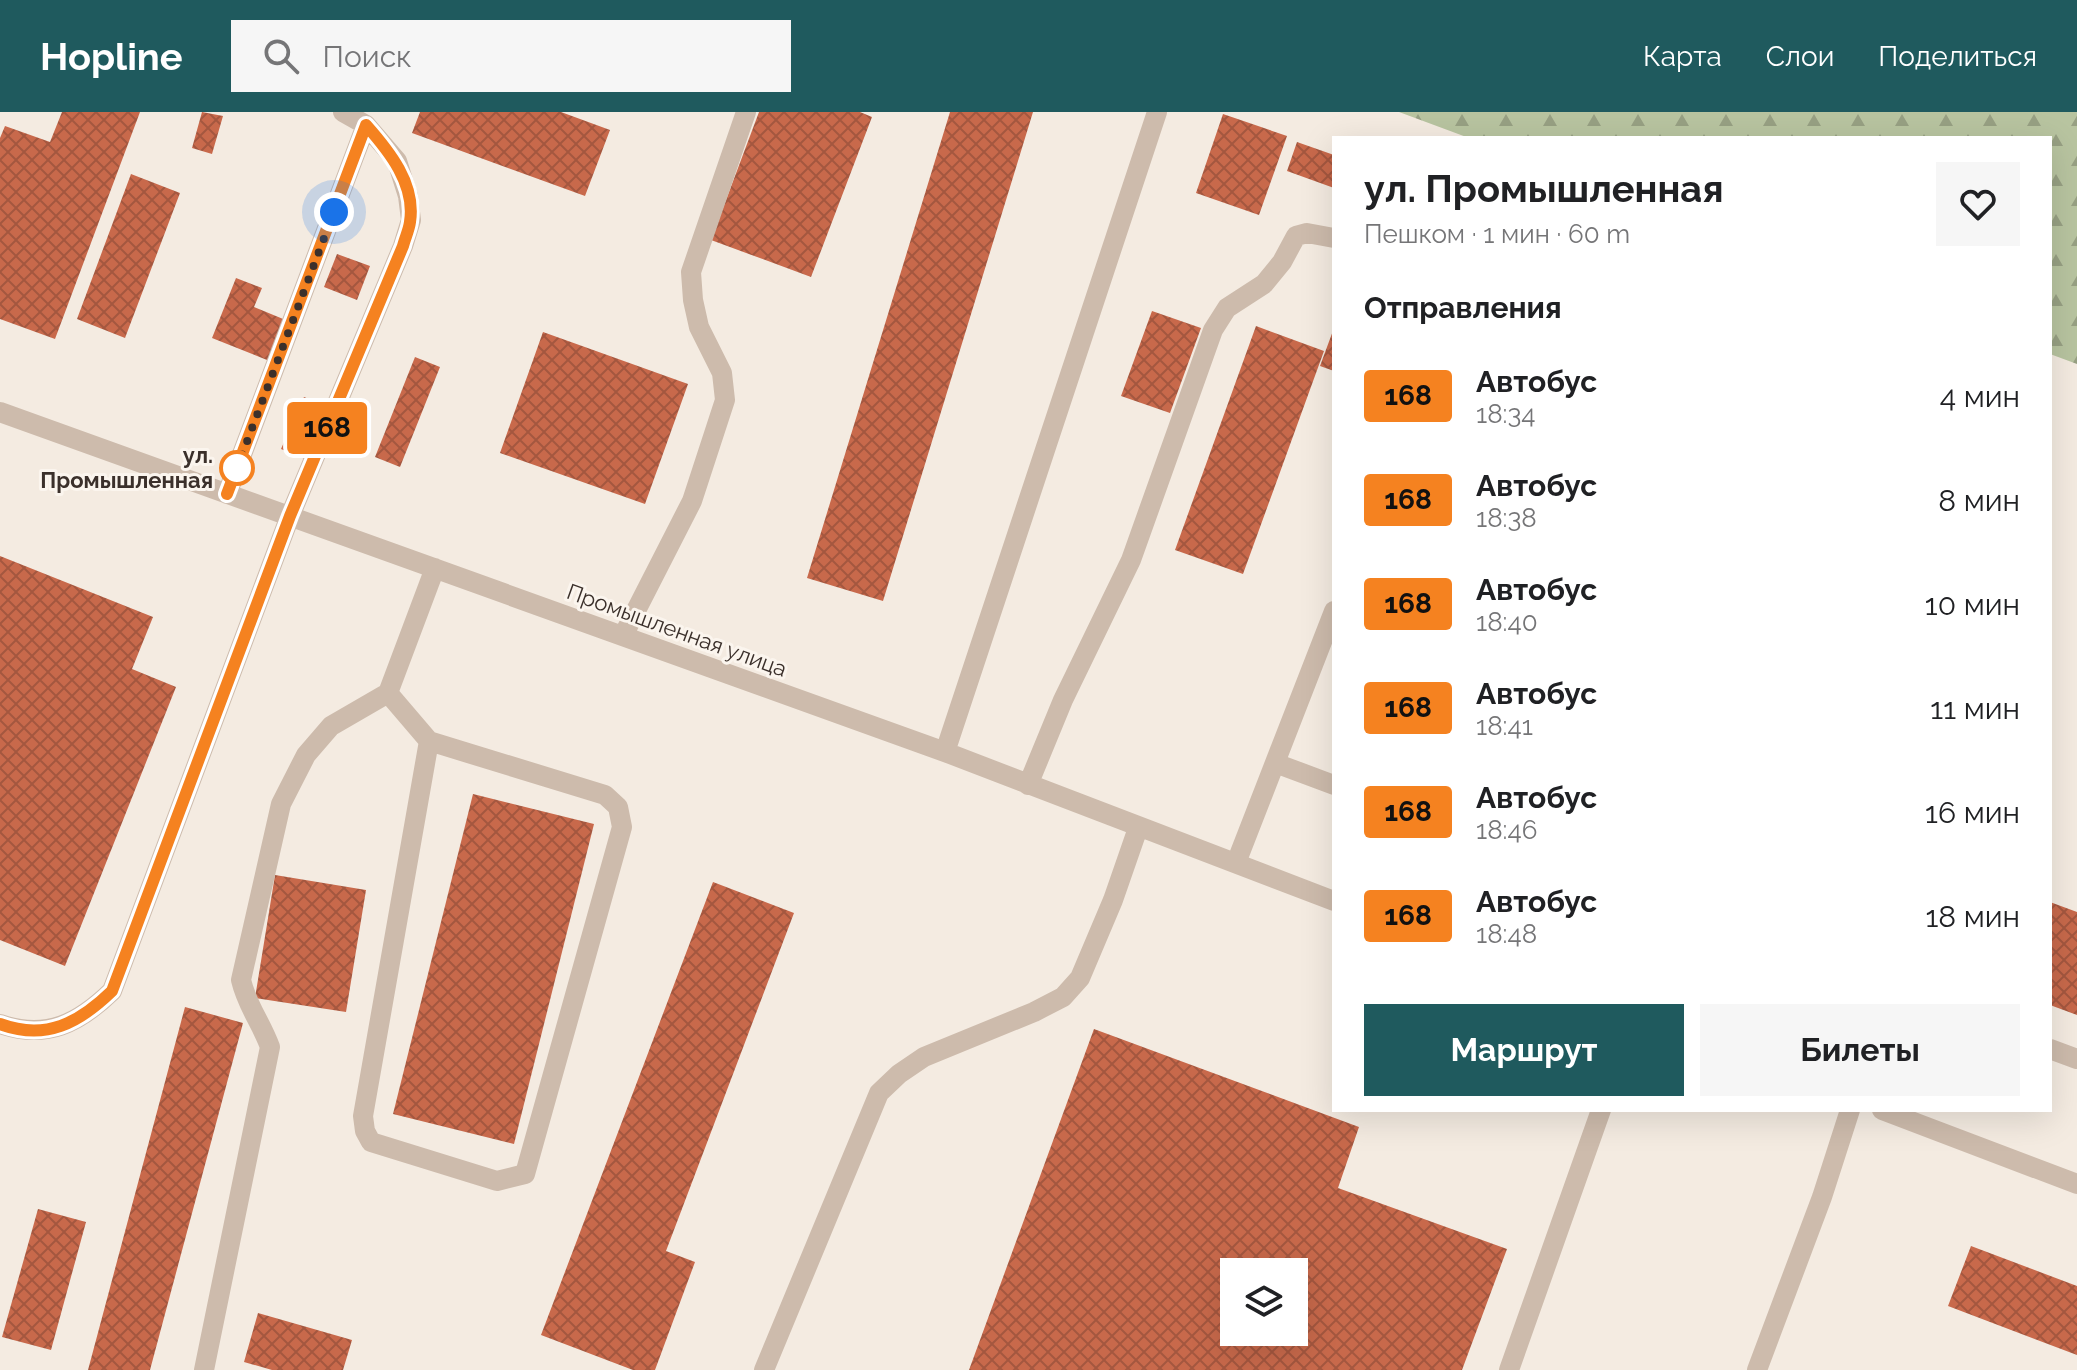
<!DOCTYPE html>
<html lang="ru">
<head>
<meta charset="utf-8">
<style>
  body { margin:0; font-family:Raleway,sans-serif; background:#f6f6f6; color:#202124; height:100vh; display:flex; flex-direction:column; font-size:30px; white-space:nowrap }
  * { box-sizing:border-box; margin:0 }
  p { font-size:26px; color:#757577 }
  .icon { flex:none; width:44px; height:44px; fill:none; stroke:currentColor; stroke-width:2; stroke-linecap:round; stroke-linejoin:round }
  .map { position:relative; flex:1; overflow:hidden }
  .drawer { position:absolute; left:1332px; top:24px; width:720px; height:976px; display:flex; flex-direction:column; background:#fff; border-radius:0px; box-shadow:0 8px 32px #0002 }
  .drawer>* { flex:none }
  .badge { padding:0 16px; border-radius:6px; font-size:28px; line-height:52px }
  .tools { position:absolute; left:1220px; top:1146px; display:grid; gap:16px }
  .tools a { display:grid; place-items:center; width:88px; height:88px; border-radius:0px; background:#fff; box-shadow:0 8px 32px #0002; font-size:40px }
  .you { position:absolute; width:40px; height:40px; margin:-20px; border:6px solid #fff; border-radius:50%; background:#1a73e8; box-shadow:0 0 0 12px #1a73e833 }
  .map>.badge { position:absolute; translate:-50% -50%; box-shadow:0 0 0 4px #fff }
  h2 { padding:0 32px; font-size:30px; line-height:72px }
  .round { display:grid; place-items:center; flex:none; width:84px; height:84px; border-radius:0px; background:#f6f6f6 }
  .summary { display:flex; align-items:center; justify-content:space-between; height:136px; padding:0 32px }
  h1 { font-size:38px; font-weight:700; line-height:60px }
  .cta { display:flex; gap:16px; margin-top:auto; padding:16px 32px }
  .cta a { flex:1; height:92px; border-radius:0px; background:#1f5a5e; color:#fff; font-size:32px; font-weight:700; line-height:92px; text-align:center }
  .cta a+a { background:#f6f6f6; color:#202124 }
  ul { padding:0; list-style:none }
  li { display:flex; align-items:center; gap:24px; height:104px; padding:0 32px }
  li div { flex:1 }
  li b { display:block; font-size:30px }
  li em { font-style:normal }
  li .badge { min-width:88px; font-weight:700; text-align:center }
  header { display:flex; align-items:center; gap:48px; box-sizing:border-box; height:112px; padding:0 40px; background:#1f5a5e; color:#fff }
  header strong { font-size:38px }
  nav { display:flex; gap:44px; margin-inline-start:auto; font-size:28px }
  .search { width:560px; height:72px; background:#f6f6f6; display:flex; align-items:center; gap:20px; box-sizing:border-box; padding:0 28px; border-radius:0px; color:#757577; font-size:30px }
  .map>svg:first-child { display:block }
</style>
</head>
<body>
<header>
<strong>Hopline</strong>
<div class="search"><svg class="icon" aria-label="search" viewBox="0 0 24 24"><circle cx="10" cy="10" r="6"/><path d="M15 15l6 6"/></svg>Поиск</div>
<nav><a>Карта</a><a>Слои</a><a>Поделиться</a></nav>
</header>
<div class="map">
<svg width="2077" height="1258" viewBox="0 0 2077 1258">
  <defs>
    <pattern id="forest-firs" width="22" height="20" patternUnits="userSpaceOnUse" patternTransform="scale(2)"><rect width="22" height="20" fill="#b8c4a0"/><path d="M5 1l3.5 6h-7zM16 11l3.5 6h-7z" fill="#97a083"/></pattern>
    <pattern id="building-cross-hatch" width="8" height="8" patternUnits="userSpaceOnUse" patternTransform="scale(2)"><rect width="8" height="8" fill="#c8694b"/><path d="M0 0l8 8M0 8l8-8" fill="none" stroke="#a4573f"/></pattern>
  </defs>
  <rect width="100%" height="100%" fill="#f4ebe1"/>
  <path fill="url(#forest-firs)" d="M1399,0h678v252l-27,-10v-216h-581z"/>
  <path fill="url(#building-cross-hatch)" fill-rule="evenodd" d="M62,0h78l-85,227 -55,-20v-181l5,-12 45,16z
    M202,0l21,4 -11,38 -20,-6z
    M420,0h141l49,18 -25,66 -173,-63z
    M759,0h101l12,5 -61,160 -100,-37z
    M950,0h83l-150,489 -76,-23z
    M1223,2l64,22 -28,79 -63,-22z
    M1297,30l37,13v33l-47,-17z
    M131,62l49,19 -55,145 -48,-19z
    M337,142l33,12 -13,34 -33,-13z
    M236,166l26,10 -8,19 34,14 -16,41 -60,-24z
    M1152,199l49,17 -31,85 -49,-17z
    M1256,214l68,25 -81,223 -68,-24z
    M1334,216v43l-14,-5z
    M543,220l145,52 -43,120 -145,-51z
    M415,245l25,10 -40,100 -25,-10z
    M304,285l30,13 -22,52 -31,-13z
    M0,444l153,61 -21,52 44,18 -111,279 -65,-26z
    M473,682l121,30 -80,320 -121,-30z
    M275,763l91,15 -20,122 -91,-14z
    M713,770l81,31 -128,338 29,11 -40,108h-22l-92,-35z
    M2050,790l27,10v103l-27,-10z
    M185,895l58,16 -93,347h-62z
    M1094,917l265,98 -21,61 169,61 -45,121h-493zM1234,1160h60v60h-60z
    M38,1097l48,13 -35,128 -49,-13z
    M1971,1134l106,40v69l-129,-49z
    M258,1201l94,27 -9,30h-71l-28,-8z"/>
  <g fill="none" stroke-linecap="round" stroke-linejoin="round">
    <path stroke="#cdbbac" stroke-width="20" d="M0,300l945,340 389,149
      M227,382l139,-369
      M623,524l69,-135 33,-101 -3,-27 -23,-46 -6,-27 -2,-28 55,-160
      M388,581l41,48 176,54 13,12 4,20 -97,347 -28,7 -126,-39 -6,-11 -2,-15 66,-375
      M945,640l212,-640
      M1275,651l59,22
      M1028,673l35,-85 68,-140 82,-230 14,-22 37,-24 18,-22 14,-26 11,-3 27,5
      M1236,751l98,-252
      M0,912c47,16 79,-1 112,-33l178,-475 113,-270 8,-26 -3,-24 -11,-35 -31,-36 -23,-13
      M2050,937l27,10
      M1882,998l195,74
      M204,1258l66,-323c-9,-25 -23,-41 -29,-67l40,-176 25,-49 25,-29 57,-33 47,-125
      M764,1258l115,-277 20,-19 25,-17 110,-45 29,-15 17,-19 33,-78 25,-72
      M1509,1258l92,-260
      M1757,1258l65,-173 28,-87"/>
  </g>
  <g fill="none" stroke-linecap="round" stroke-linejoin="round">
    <defs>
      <path id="line" d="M0,912c46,17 79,-1 112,-33l178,-475 113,-270c2,-8 6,-16 7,-24 6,-38 -21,-71 -44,-97l-139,369"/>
    </defs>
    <use href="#line" stroke="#fff" stroke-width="18"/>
    <use href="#line" stroke="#f58220" stroke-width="12"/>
    <path stroke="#3b302b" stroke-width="8" stroke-dasharray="0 14.4" d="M237,356l97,-256"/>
  </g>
  <circle fill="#fff" stroke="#f58220" stroke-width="4" cx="237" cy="356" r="16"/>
  <g text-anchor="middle" stroke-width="6" stroke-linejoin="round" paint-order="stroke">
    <g font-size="22" font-weight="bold" fill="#3b302b" stroke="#fbf5ee" text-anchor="end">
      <text x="213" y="351">ул.<tspan x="213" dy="25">Промышленная</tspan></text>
    </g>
    <g font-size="22" fill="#3b302b" stroke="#fbf5ee">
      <text transform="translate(677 518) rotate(20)" y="8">Промышленная улица</text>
    </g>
  </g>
</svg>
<div class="tools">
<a><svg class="icon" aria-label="layers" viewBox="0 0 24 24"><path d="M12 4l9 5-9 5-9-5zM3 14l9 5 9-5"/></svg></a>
</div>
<div class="you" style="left:334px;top:100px"></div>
<b class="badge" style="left:327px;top:316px;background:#f58220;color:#111">168</b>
<section class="drawer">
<div class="summary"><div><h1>ул. Промышленная</h1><p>Пешком · 1 мин · 60 m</p></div><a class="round"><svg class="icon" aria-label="heart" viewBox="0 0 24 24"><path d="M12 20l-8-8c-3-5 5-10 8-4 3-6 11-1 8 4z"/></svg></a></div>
<h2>Отправления</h2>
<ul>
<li><span class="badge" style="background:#f58220;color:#111">168</span><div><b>Автобус</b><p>18:34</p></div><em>4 мин</em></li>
<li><span class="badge" style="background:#f58220;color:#111">168</span><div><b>Автобус</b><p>18:38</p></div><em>8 мин</em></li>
<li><span class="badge" style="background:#f58220;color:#111">168</span><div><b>Автобус</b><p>18:40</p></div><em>10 мин</em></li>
<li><span class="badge" style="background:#f58220;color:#111">168</span><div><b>Автобус</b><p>18:41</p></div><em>11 мин</em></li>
<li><span class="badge" style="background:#f58220;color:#111">168</span><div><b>Автобус</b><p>18:46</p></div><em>16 мин</em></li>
<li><span class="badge" style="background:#f58220;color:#111">168</span><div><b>Автобус</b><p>18:48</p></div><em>18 мин</em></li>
</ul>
<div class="cta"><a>Маршрут</a><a>Билеты</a></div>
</section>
</div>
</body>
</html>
